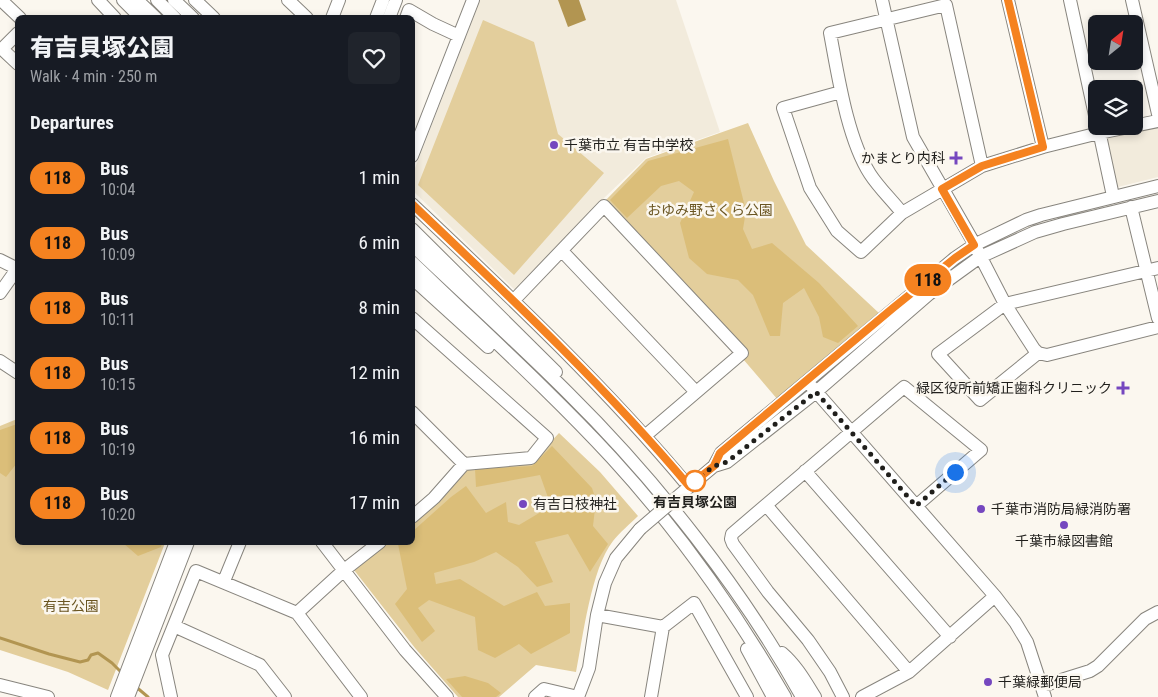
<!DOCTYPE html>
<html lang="en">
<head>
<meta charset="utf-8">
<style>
  body { margin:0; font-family:"Roboto Condensed","Noto Sans JP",sans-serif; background:#20242c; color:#f1f3f6; height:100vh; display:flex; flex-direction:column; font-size:19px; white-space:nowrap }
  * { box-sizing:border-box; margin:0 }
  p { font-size:16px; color:#9ea1a6 }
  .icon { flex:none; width:28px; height:28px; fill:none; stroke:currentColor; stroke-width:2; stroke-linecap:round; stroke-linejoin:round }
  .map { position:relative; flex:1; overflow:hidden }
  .drawer { position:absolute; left:15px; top:15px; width:400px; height:530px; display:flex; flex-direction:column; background:#171b24; border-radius:8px; box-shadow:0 2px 8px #0003 }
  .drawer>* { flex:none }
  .badge { padding:0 10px; border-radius:16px; font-size:18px; line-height:32px }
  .needle { width:32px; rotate:30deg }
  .buttons { position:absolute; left:1088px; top:15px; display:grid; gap:10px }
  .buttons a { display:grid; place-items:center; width:55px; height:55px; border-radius:8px; background:#171b24; box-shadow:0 2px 8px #0003; font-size:25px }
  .you { position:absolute; width:25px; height:25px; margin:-12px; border:4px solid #fff; border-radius:50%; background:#1a73e8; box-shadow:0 0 0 8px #1a73e833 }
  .map>.badge { position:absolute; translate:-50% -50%; box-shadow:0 0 0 2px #fff }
  h2 { padding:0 15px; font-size:19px; line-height:45px }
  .round { display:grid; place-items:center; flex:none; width:52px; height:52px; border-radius:8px; background:#20242c }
  .headline { display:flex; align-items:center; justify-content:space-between; height:85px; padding:0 15px }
  h1 { font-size:24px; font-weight:800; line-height:38px }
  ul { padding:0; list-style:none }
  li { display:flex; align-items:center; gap:15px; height:65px; padding:0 15px }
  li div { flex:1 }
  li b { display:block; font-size:19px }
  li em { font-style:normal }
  li .badge { min-width:55px; font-weight:700; text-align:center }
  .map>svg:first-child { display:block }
</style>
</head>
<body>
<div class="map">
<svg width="1158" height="697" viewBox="0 0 1158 697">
  <rect width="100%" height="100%" fill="#fbf7ef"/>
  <path fill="#f2ebdc" d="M480,0h196l44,132 -74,26 -42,40 -86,95 -105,-102 -1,-15z
    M1158,125v52l-40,10 -13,-49z"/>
  <path fill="#e3ce9c" d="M483,20l51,22 24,92 46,39 -90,102 -96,-90z
    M748,123l26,58 32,64 74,69 -102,86 -35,-41 3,-4 -140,-155 40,-41z
    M17,419l1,123 147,1 -57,147 -40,-18 -68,-22v-224z
    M559,433l41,39 38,44c-8,8 -18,16 -25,25 -22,28 -30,96 -37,131l-40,-7 -37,32h-41l-43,-49 -61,-78 34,-27 24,-1 1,-20 55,-57 64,-3z"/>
  <path fill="#dbbe79" d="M728,139l18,72 -3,18 9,20 20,-6 47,40 39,43 -20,17 -15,-6 -4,-20 -15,-29 -21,15 -3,33h-10l-17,-41 -15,-15 -31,-6 -18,-16 -9,-35 14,-31 -15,-11 -18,5 -34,32 -17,-18 38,-39z
    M17,424v39l-11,14 -6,-4v-43z
    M552,446l40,42 4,12 -3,26 15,18 -18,28 -22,-38 -33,8 18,40 -16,5 -19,-20 -22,-15 -22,10 -40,11 2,11 24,-5 44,27 33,-14 8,14 25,-3v30l-39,21 -12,-10 -24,14 -17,-8 -3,-33 -46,-17 -11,8 17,23 -13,11 -27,-38 12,-15 -9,-45 2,-1 12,-1 1,-11 38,-34 15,-11 20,27 20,-11 2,20 11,3 32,-19 -11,-31 -64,12 -1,-18 57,-3z
    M123,543h39l-1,4 -23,9z
    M465,676l23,7 13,10 -5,4h-34l-16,-18z"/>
  <path fill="#b29551" d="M558,0h21l7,20 -18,7z"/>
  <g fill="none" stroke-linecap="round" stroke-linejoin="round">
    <path stroke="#b29551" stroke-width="3" d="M0,638l49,16 31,8 8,-2 3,-5 7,-2 14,10 10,10
      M135,686l13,11"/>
    <defs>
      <path id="minor" d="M1,0l19,18
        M98,0l17,18
        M123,0l18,18
        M137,0l19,18
        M157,0l18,18
        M174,0l19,18
        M195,0l19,18
        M288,0l19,18
        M882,0l31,137 58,101 34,66 29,45 4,4 9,2 111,-28
        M1008,0l35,147
        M1070,0l26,120
        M1132,0l26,114
        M332,18l7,-18
        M376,18l7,-18
        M389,18l7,-18
        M406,18l3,-8 24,14 26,12
        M18,33l-16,16 16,15
        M841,92l-58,16 27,80 27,43 24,21 41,-39 80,-47 61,-19 56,-14 59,-12
        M1098,126l15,70
        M412,156l61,-156
        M412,204c96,91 192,181 277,283l25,-21 13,-4 89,-70 113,-98 51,-37 55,-25 28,-8 95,-23
        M1131,207l27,111
        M902,213c-10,-13 -23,-25 -32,-39 -23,-36 -32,-99 -40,-141l116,-28 36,161
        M412,229l144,143
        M412,245c53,50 106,98 157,149 87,86 174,196 233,303
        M562,251l134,141
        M0,260l18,9
        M412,262c67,65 137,128 200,196 66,72 124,154 173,239
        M412,278l76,69
        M0,293l17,-24
        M514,300l90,-94 138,147 -96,82
        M412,318l135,120 -16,20 -67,6 -30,34 -22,19
        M1038,353l-58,47 -42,-46 67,-50 153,-36
        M0,361l18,12
        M812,387l183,209 20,26 12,20 18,55
        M412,412l52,52
        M714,466l7,-13 234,-195 19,-13 52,-25 15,-5 117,-29
        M805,471l145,166
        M766,505l143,167
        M322,542l83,108 42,47
        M224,581l16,-39
        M297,613l46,-42 37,-29
        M597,615l66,12 31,-24 53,94
        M174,626l86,39 25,32
        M747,649l26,48
        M782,653c14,12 23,28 33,44
        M0,685l48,12
        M1042,686l48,-15 8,-5 47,-47 13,-7
        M117,697l59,-155
        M128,697l60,-155
        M171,697l-9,-42 34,-84 101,42 64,84
        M535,697l9,-8 34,8
        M578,697l11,-29 8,-53 8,-32 11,-25 24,-29
        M651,697l12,-70
        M843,697l-13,-25 -22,-32 -40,-48 -35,-48 -2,-5 1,-5 172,-147 77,63 -65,56
        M862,697l47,-25 86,-76"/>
    </defs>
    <use href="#minor" stroke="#88857e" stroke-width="14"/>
    <use href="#minor" stroke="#fff" stroke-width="12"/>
    <defs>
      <path id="minor-bridge" d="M640,529l49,-42"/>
    </defs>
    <use href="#minor-bridge" stroke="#88857e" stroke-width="14" stroke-linecap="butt"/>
    <use href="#minor-bridge" stroke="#fff" stroke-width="12"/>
  </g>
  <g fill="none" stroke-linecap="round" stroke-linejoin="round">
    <defs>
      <path id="line" d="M412,204c96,91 192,181 277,282l25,-20 6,-13 173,-145 62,-50 19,-13 -32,-56 40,-23 61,-19 -35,-147"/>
    </defs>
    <use href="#line" stroke="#fff" stroke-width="11"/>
    <use href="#line" stroke="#f58220" stroke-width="8"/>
    <path stroke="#201f1c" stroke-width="5" stroke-dasharray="0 9" d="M695,481l19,-15 13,-4 89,-70 100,114 39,-34"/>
  </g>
  <g fill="#7547bf" stroke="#fbf7ef" stroke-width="2">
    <circle cx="554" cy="145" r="5"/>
    <path d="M953.5 150.5h5v5h5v5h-5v5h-5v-5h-5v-5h5z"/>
    <path d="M1120.5 380.5h5v5h5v5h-5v5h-5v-5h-5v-5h5z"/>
    <circle cx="523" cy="504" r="5"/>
    <circle cx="981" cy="509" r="5"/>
    <circle cx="1064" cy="525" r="5"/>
    <circle cx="988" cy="682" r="5"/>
  </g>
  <circle fill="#fff" stroke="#f58220" stroke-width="2.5" cx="695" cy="481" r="10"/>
  <g text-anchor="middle" stroke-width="5" stroke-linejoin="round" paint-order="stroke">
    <g font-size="14" fill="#201f1c" stroke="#fbf7ef" text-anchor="start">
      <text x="564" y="150">千葉市立 有吉中学校</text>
      <text x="945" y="163" text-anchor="end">かまとり内科</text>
      <text x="1112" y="393" text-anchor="end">緑区役所前矯正歯科クリニック</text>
      <text x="533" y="509">有吉日枝神社</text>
      <text x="991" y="514">千葉市消防局緑消防署</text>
      <text x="1064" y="546" text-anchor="middle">千葉市緑図書館</text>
      <text x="998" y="687">千葉緑郵便局</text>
    </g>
    <g font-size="14" fill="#6a5521" stroke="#fbf7ef">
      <text x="710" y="215">おゆみ野さくら公園</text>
      <text x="71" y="611">有吉公園</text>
    </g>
    <g font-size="14" font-weight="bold" fill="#201f1c" stroke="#fbf7ef">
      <text x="695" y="507">有吉貝塚公園</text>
    </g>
  </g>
</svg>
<div class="buttons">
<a><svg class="needle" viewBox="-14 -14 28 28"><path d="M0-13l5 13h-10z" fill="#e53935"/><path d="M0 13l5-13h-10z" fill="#9ea1a6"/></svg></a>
<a><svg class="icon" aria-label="layers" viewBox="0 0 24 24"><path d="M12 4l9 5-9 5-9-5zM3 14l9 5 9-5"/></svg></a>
</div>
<div class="you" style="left:955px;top:472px"></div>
<b class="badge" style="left:928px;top:280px;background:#f58220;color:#111">118</b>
<section class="drawer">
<div class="headline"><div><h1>有吉貝塚公園</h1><p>Walk · 4 min · 250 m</p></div><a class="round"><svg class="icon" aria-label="heart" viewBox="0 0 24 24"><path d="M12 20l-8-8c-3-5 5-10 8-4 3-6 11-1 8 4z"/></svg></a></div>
<h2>Departures</h2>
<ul>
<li><span class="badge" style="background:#f58220;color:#111">118</span><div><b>Bus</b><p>10:04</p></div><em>1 min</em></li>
<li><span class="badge" style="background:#f58220;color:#111">118</span><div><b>Bus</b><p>10:09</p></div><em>6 min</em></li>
<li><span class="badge" style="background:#f58220;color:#111">118</span><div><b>Bus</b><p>10:11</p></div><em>8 min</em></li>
<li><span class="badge" style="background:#f58220;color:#111">118</span><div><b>Bus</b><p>10:15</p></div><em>12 min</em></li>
<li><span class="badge" style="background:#f58220;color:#111">118</span><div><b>Bus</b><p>10:19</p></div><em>16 min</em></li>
<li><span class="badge" style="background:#f58220;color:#111">118</span><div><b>Bus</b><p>10:20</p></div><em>17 min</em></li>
</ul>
</section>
</div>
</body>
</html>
